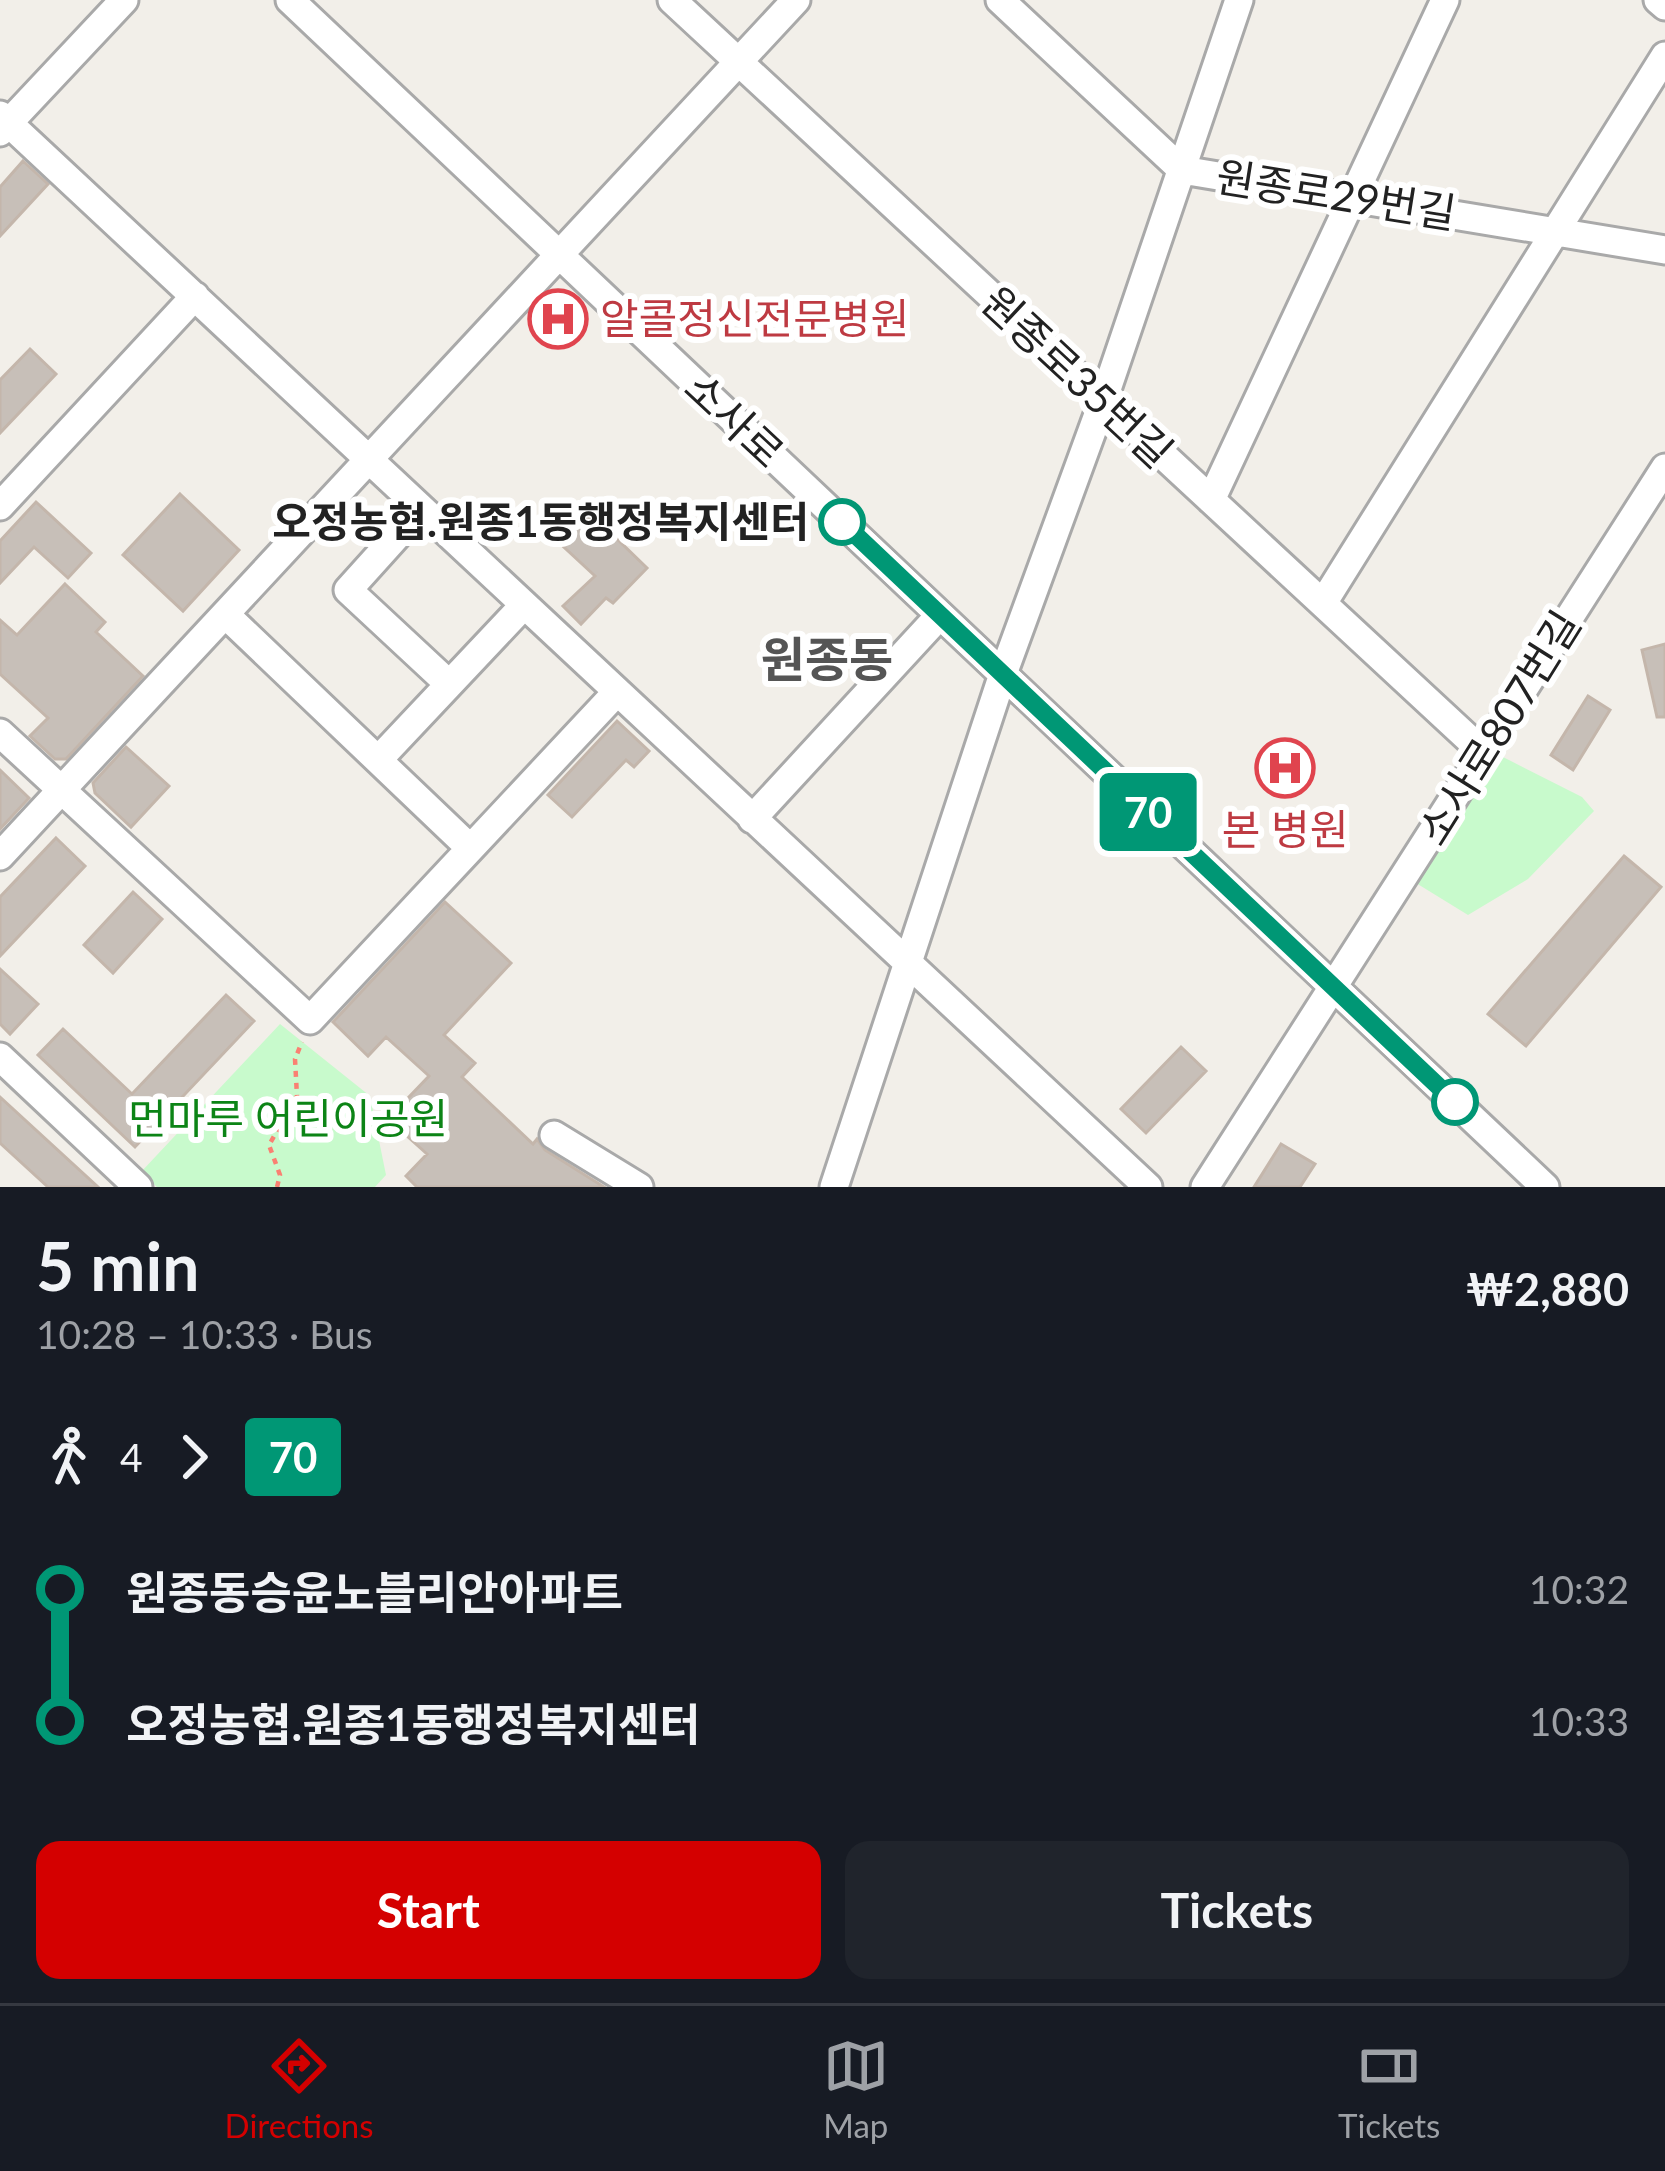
<!DOCTYPE html>
<html lang="en">
<head>
<meta charset="utf-8">
<style>
  body { margin:0; font-family:Lato,"Noto Sans KR",sans-serif; background:#20242c; color:#f1f3f6; height:100vh; display:flex; flex-direction:column; font-size:45px; white-space:nowrap }
  * { box-sizing:border-box; margin:0 }
  p { font-size:39px; color:#9ea1a6 }
  .icon { flex:none; width:66px; height:66px; fill:none; stroke:currentColor; stroke-width:2; stroke-linecap:round; stroke-linejoin:round }
  .map { position:relative; height:1187px; overflow:hidden }
  .side { display:flex; flex-direction:column; background:#171b24; flex:1 }
  .side>* { flex:none }
  .badge { padding:0 24px; border-radius:9px; font-size:42px; line-height:78px }
  .map>.badge { position:absolute; translate:-50% -50%; box-shadow:0 0 0 6px #fff }
  .legs { display:flex; align-items:center; gap:18px; height:132px; padding:0 36px; font-size:39px }
  .legs p { margin-inline-start:auto }
  .headline { display:flex; align-items:center; justify-content:space-between; height:204px; padding:0 36px }
  h1 { font-size:66px; font-weight:700; line-height:90px }
  .action { display:flex; gap:24px; margin-top:auto; padding:24px 36px }
  .action a { flex:1; height:138px; border-radius:24px; background:#d40000; color:#fff; font-size:48px; font-weight:700; line-height:138px; text-align:center }
  .action a+a { background:#20242c; color:#f1f3f6 }
  ul { padding:0 36px; list-style:none }
  li { display:flex; align-items:center; gap:42px; height:132px; font-size:45px }
  li i { display:grid; place-items:center; width:18px; height:100%; margin:0 15px; background:currentColor }
  li i::after { content:''; width:30px; height:30px; margin:-15px; border:9px solid; border-radius:50%; background:#171b24 }
  li p { margin-inline-start:auto }
  li:first-child i { background:linear-gradient(#0000 50%,currentColor 0) }
  li:last-child i { background:linear-gradient(currentColor 50%,#0000 0) }
  .menu { display:flex; justify-content:space-around; align-items:center; height:168px; border-top:3px solid #363941; background:#171b24; font-size:33px; color:#9ea1a6 }
  .menu a { display:grid; justify-items:center; gap:6px }
  .menu .active { color:#d40000 }
  .map>svg:first-child { display:block }
</style>
</head>
<body>
<div class="map">
<svg width="1665" height="1187" viewBox="0 0 1665 1187">
  <rect width="100%" height="100%" fill="#f2efe9"/>
  <path fill="#c8facc" d="M1501,756l81,41 12,14 -66,68 -60,36 -52,-32z
    M280,1024l90,72 16,79 -11,12h-218l-16,-15z"/>
  <path fill="#c7bfb8" stroke="#c4b6ab" stroke-width="3" d="M23,161l25,23 -48,52v-49z
    M30,349l26,25 -56,59v-53z
    M180,494l59,56 -56,61 -60,-56z
    M36,502l55,51 -23,25 -34,-31 -34,36v-42z
    M583,506l64,62 -34,35 -7,-5 -25,26 -18,-18 32,-30 -41,-38z
    M65,584l40,38 -9,10 47,44 -77,83h-11l-25,-23 18,-18 -48,-44v-54l17,15z
    M1665,644v73h-8l-15,-67z
    M1588,696l22,14 -37,60 -22,-15z
    M617,721l32,30 -15,16 -8,-7 -54,57 -24,-22z
    M126,747l43,39 -38,41 -36,-34 -2,-10z
    M0,770l29,28 -29,31z
    M56,838l29,28 -85,90v-59z
    M1624,856l37,31 -135,159 -38,-32z
    M133,892l29,27 -49,54 -29,-28z
    M445,902l66,61 -67,72 31,28 -13,14 71,67 4,-5 8,11 59,37h-187l-11,-11 21,-22 -39,-35 41,-43 -43,-39 -18,19 -35,-34z
    M0,969l38,35 -28,30 -10,-10z
    M226,995l28,26 -119,126 -97,-92 25,-26 69,65z
    M1181,1047l25,24 -60,62 -25,-24z
    M0,1097l98,90h-50l-48,-44z
    M1281,1144l34,20 -15,23h-46z"/>
  <g fill="none" stroke-linecap="round" stroke-linejoin="round">
    <defs>
      <path id="minor" d="M290,0l1255,1187
        M672,0l812,753
        M1000,0l182,170 483,80
        M1658,0l7,6
        M0,115l1148,1072
        M0,132l124,-132
        M1211,500l234,-500
        M0,506l195,-210
        M421,509l-73,81 101,94
        M1323,603l342,-547
        M226,615l244,233
        M0,733l310,287 306,-327
        M378,760l146,-155
        M752,819l188,-204
        M0,856l796,-856
        M0,1057l138,130
        M554,1135l85,52
        M834,1187l169,-513 100,-273 136,-401
        M1205,1187l460,-719"/>
    </defs>
    <use href="#minor" stroke="#a9a9a9" stroke-width="33"/>
    <path stroke="#fa8072" stroke-width="4.5" stroke-dasharray="6 6" stroke-linecap="butt" d="M277,1187l3,-12 -11,-30 28,-49 -2,-37 7,-17"/>
    <use href="#minor" stroke="#fff" stroke-width="27"/>
  </g>
  <g fill="none" stroke-linecap="round" stroke-linejoin="round">
    <defs>
      <path id="line-1" d="M842,522l613,580"/>
    </defs>
    <use href="#line-1" stroke="#fff" stroke-width="27"/>
    <use href="#line-1" stroke="#009775" stroke-width="18"/>
  </g>
  <defs>
    <symbol id="hospital-ring" viewBox="-11 -11 22 22"><circle r="9.5" fill="#fff" stroke="#e0444e" stroke-width="1.5"/><path d="M-5-5h3v3.5h4V-5h3V5h-3V1.5h-4V5h-3Z" fill="#e0444e"/></symbol>
  </defs>
  <g fill-rule="evenodd">
    <use href="#hospital-ring" x="525" y="286" width="66" height="66"/>
    <use href="#hospital-ring" x="1252" y="735" width="66" height="66"/>
  </g>
  <g fill="#fff" stroke="#009775" stroke-width="6">
    <circle cx="842" cy="522" r="21"/>
    <circle cx="1455" cy="1102" r="21"/>
  </g>
  <g text-anchor="middle" stroke-width="12" stroke-linejoin="round" paint-order="stroke">
    <g font-size="42" fill="#222" stroke="#fff">
      <text transform="translate(1336 195) rotate(9)" y="15">원종로29번길</text>
      <text transform="translate(1077 377) rotate(43)" y="15">원종로35번길</text>
      <text transform="translate(734 420) rotate(43)" y="15">소사로</text>
      <text transform="translate(1499 728) rotate(-58)" y="15">소사로807번길</text>
    </g>
    <g font-size="42" fill="#be3a42" stroke="#fff" text-anchor="start">
      <text x="600" y="334">알콜정신전문병원</text>
      <text x="1285" y="845" text-anchor="middle">본 병원</text>
    </g>
    <g font-size="42" font-weight="bold" fill="#222" stroke="#fff" text-anchor="end">
      <text x="809" y="537">오정농협.원종1동행정복지센터</text>
    </g>
    <g font-size="42" fill="#0c8416" stroke="#fff">
      <text x="288" y="1134">먼마루 어린이공원</text>
    </g>
    <g font-size="48" font-weight="bold" fill="#555" stroke="#fff">
      <text x="827" y="677">원종동</text>
    </g>
  </g>
</svg>
<b class="badge" style="left:1148px;top:812px;background:#009775;color:#fff">70</b>
</div>
<section class="side">
<div class="headline"><div><h1>5 min</h1><p>10:28 – 10:33 · Bus</p></div><b>₩2,880</b></div>
<div class="legs"><svg class="icon" aria-label="walk" viewBox="0 0 24 24"><circle cx="13" cy="4" r="2"/><path d="M13 8l-2 6 4 7M11 14l-3 7M7 12l3-4h3l4 4"/></svg>4<svg class="icon" aria-label="forward" viewBox="0 0 24 24"><path d="M9 5l7 7-7 7"/></svg><b class="badge" style="background:#009775;color:#fff">70</b></div>
<ul>
<li><i style="color:#009775"></i><b>원종동승윤노블리안아파트</b><p>10:32</p></li>
<li><i style="color:#009775"></i><b>오정농협.원종1동행정복지센터</b><p>10:33</p></li>
</ul>
<div class="action"><a>Start</a><a>Tickets</a></div>
</section>
<nav class="menu">
<a class="active"><svg class="icon" aria-label="directions" viewBox="0 0 24 24"><path d="M12 3l9 9-9 9-9-9zM9 14v-3h6M13 9l2 2-2 2"/></svg>Directions</a>
<a><svg class="icon" aria-label="map" viewBox="0 0 24 24"><path d="M3 6l6-2 6 2 6-2v14l-6 2-6-2-6 2zM9 4v14M15 6v14"/></svg>Map</a>
<a><svg class="icon" aria-label="tickets" viewBox="0 0 24 24"><path d="M3 7h18v10H3zM15 7v10"/></svg>Tickets</a>
</nav>
</body>
</html>
